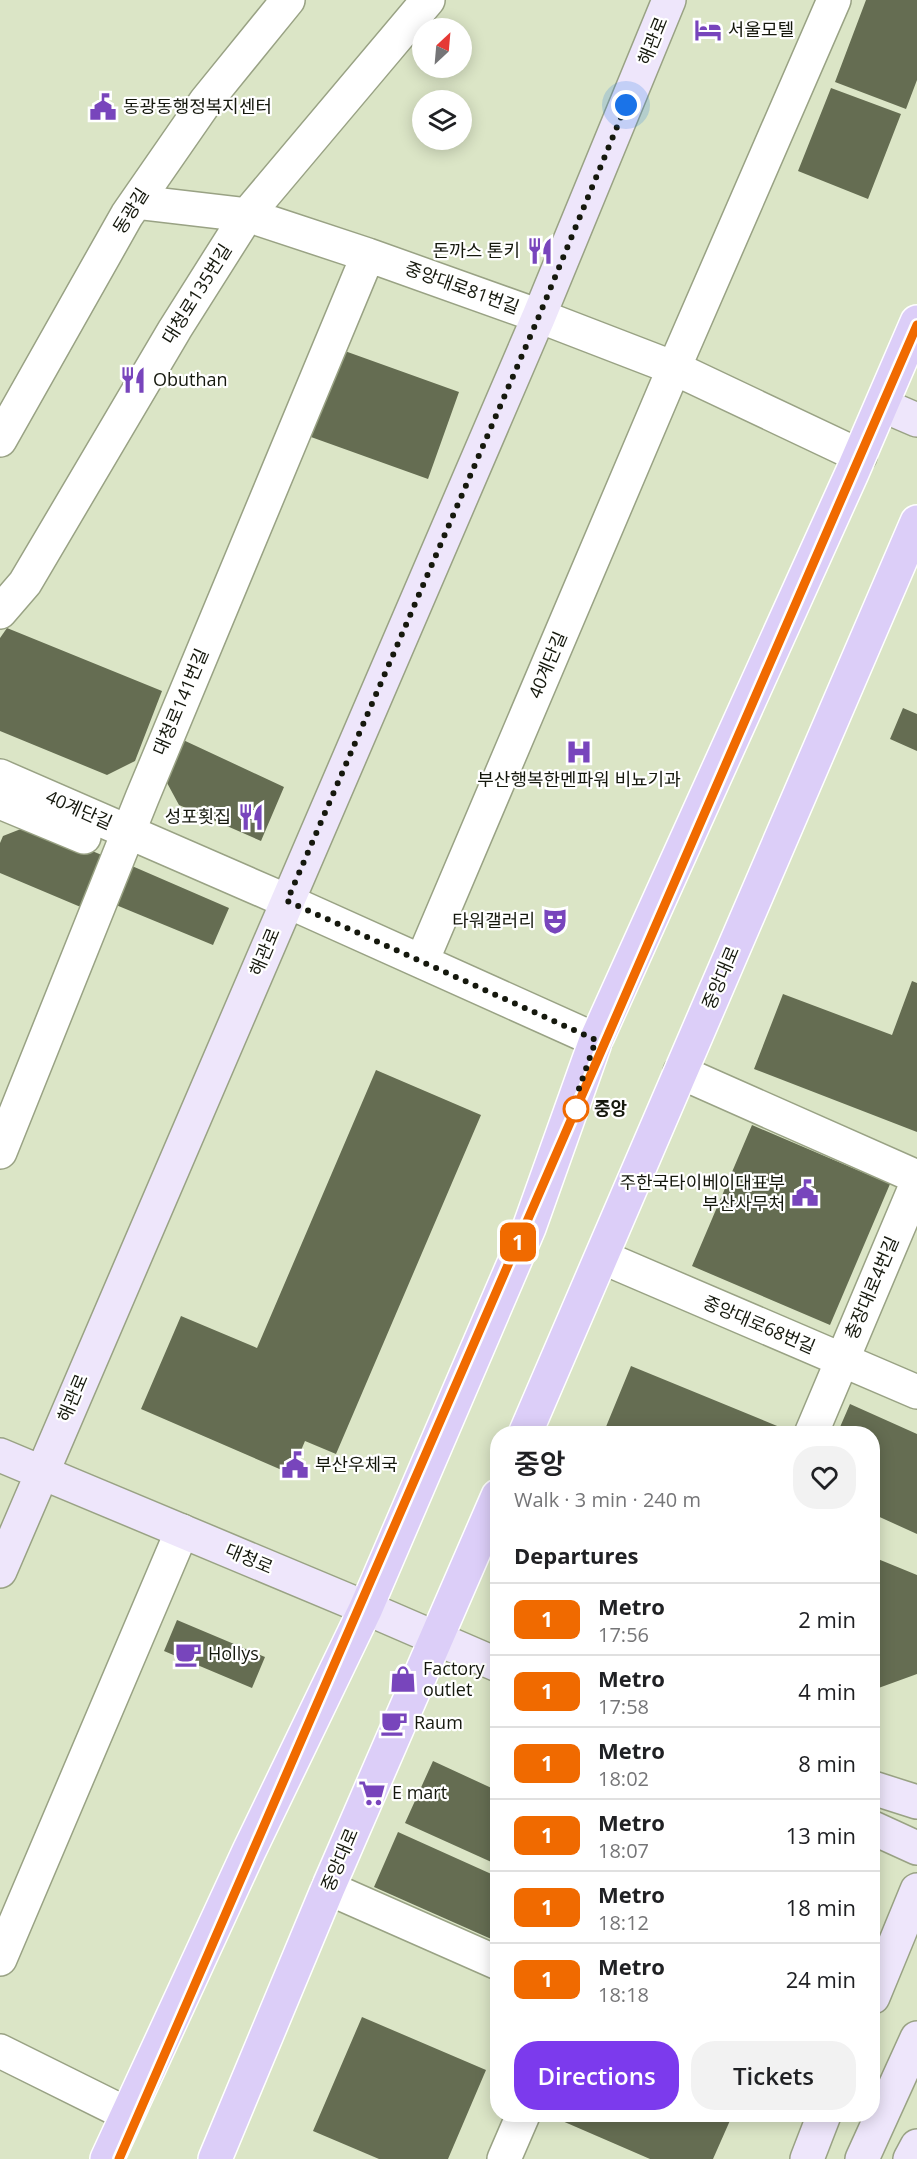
<!DOCTYPE html>
<html lang="en">
<head>
<meta charset="utf-8">
<style>
  body { margin:0; font-family:"Open Sans","Noto Sans KR",sans-serif; background:#f2f2f2; color:#202124; height:100vh; display:flex; flex-direction:column; font-size:22px; white-space:nowrap }
  * { box-sizing:border-box; margin:0 }
  p { font-size:20px; color:#757577 }
  .icon { flex:none; width:33px; height:33px; fill:none; stroke:currentColor; stroke-width:2; stroke-linecap:round; stroke-linejoin:round }
  .map { position:relative; flex:1; overflow:hidden }
  .drawer { position:absolute; left:490px; top:1426px; width:390px; height:696px; display:flex; flex-direction:column; background:#fff; border-radius:24px; box-shadow:0 3px 15px #0003 }
  .drawer>* { flex:none }
  .badge { padding:0 12px; border-radius:9px; font-size:21px; line-height:39px }
  .needle { width:39px; rotate:26deg }
  .fabs { position:absolute; left:412px; top:18px; display:grid; gap:12px }
  .fabs a { display:grid; place-items:center; width:60px; height:60px; border-radius:50%; background:#fff; box-shadow:0 3px 15px #0003; font-size:30px }
  .you { position:absolute; width:30px; height:30px; margin:-15px; border:4px solid #fff; border-radius:50%; background:#1a73e8; box-shadow:0 0 0 9px #1a73e833 }
  .map>.badge { position:absolute; translate:-50% -50%; box-shadow:0 0 0 3px #fff }
  h2 { padding:0 24px; font-size:22px; line-height:54px }
  .round { display:grid; place-items:center; flex:none; width:63px; height:63px; border-radius:24px; background:#f2f2f2 }
  .summary { display:flex; align-items:center; justify-content:space-between; height:102px; padding:0 24px }
  h1 { font-size:28px; font-weight:600; line-height:45px }
  .button { display:flex; gap:12px; margin-top:auto; padding:12px 24px }
  .button a { flex:1; height:69px; border-radius:24px; background:#7c3aed; color:#fff; font-size:24px; font-weight:600; line-height:69px; text-align:center }
  .button a+a { background:#f2f2f2; color:#202124 }
  ul { padding:0; list-style:none }
  li { display:flex; align-items:center; gap:18px; height:72px; padding:0 24px; border-top:2px solid #e0e0e0 }
  li div { flex:1 }
  li b { display:block; font-size:22px }
  li em { font-style:normal }
  li .badge { min-width:66px; font-weight:700; text-align:center }
  .map>svg:first-child { display:block }
</style>
</head>
<body>
<div class="map">
<svg width="917" height="2159" viewBox="0 0 917 2159">
  <rect width="100%" height="100%" fill="#dbe5c6"/>
  <path fill="#656d52" d="M866,0h51v80l-11,29 -71,-27z
    M831,88l70,26 -33,85 -70,-28z
    M342,350l117,42 -31,87 -117,-42z
    M7,628l155,63 -27,70 -28,14 -107,-44v-93z
    M903,708l14,6v37l-27,-12z
    M181,739l103,48 -23,54 -82,-36 -13,-24z
    M31,825l73,31 -21,52 -83,-35v-30l3,-7z
    M132,866l97,42 -16,37 -97,-40z
    M912,981l5,2v149l-163,-63 29,-75 109,41z
    M376,1070l105,45 -145,339 -31,-13 -14,33 -150,-65 40,-93 76,32z
    M752,1125l138,59 -60,141 -138,-59z
    M631,1366l151,62 -3,6h-176z
    M850,1404l67,30v100l-44,-20v-80h-36z
    M873,1557l44,18v99l-44,16z
    M177,1620l88,37 -13,31 -88,-37z
    M433,1761l65,30v74l-93,-42z
    M398,1832l100,45v65l-124,-55z
    M362,2017l124,53 -38,89h-69l-66,-28z
    M554,2115h176l2,1 -19,43h-63l-97,-42z"/>
  <g fill="none" stroke-linecap="round" stroke-linejoin="round">
    <defs>
      <path id="street" d="M136,202l111,13 121,40 171,61 135,52 186,88
        M0,440l127,-225 79,-114 82,-101
        M0,612l25,-29 150,-254 72,-114 181,-215
        M0,776l287,125 309,139
        M0,802l84,35
        M422,961l252,-593 160,-368
        M680,1072l237,105
        M0,1152l142,-354 226,-543
        M602,1257l315,135
        M811,1434l106,-251
        M328,1888l170,75
        M0,1959l182,-428
        M0,2051l127,63
        M504,2159l19,-44"/>
      <path id="secondary" d="M882,405l35,15
        M0,1455l366,153 132,57
        M0,1571l539,-1255 130,-316
        M873,1788l44,14
        M873,1828l44,20
        M873,1997l44,-107
        M807,2159l17,-44
        M862,2159l55,-121
        M910,2159l7,-13"/>
      <path id="primary" d="M525,1434l392,-912
        M107,2159l142,-308 117,-243 163,-380 67,-188 256,-567 65,-151
        M215,2159l113,-271 170,-392"/>
    </defs>
    <use href="#street" stroke="#99a284" stroke-width="36"/>
    <use href="#secondary" stroke="#99a284" stroke-width="36"/>
    <use href="#primary" stroke="#fff" stroke-width="36"/>
    <use href="#street" stroke="#fff" stroke-width="33"/>
    <use href="#secondary" stroke="#eee6fb" stroke-width="33"/>
    <use href="#primary" stroke="#dccef8" stroke-width="33"/>
  </g>
  <g fill="none" stroke-linecap="round" stroke-linejoin="round">
    <defs>
      <path id="line" d="M119,2159l798,-1834"/>
    </defs>
    <use href="#line" stroke="#fff" stroke-width="14"/>
    <use href="#line" stroke="#f06a00" stroke-width="9"/>
    <path stroke="#15180d" stroke-width="6" stroke-dasharray="0 10.8" d="M576,1109l-2,-6 22,-63 -309,-139 252,-585 87,-211"/>
  </g>
  <defs>
    <symbol id="hotel-bare" viewBox="-9 -9 18 18"><path d="M-6-4.5h1.5V1H6V5H4.5V3h-9V5H-6ZM-4 0a1.8 1.8 0 1 1 3.6 0ZM.5 0V-2.5h3Q6-2.5 6 0Z" fill="#7845bc" stroke="#fff" stroke-width="2.5" paint-order="stroke"/></symbol>
    <symbol id="civic-bare" viewBox="-9 -9 18 18"><path d="M-.6-6.5H3V-4.5H.6V-3L4-1V1h2V6H-6V1h2V-1L-.6-3ZM-1.2 2.5V6h2.4V2.5Z" fill="#7845bc" stroke="#fff" stroke-width="2.5" paint-order="stroke"/></symbol>
    <symbol id="restaurant-bare" viewBox="-9 -9 18 18"><path d="M-5-6h1v4h1v-4h1v4h1v-4h1v5L-1.5 .5V6h-2V.5L-5-1ZM5-6V6H3V1.5H1.5Q1.5-4 5-6Z" fill="#7845bc" stroke="#fff" stroke-width="2.5" paint-order="stroke"/></symbol>
    <symbol id="hospital-bare" viewBox="-9 -9 18 18"><path d="M-5-5h3v3.5h4V-5h3V5h-3V1.5h-4V5h-3Z" fill="#7845bc" stroke="#fff" stroke-width="2.5" paint-order="stroke"/></symbol>
    <symbol id="theatre-bare" viewBox="-9 -9 18 18"><path d="M-5-5.5Q0-4 5-5.5V0Q5 5 0 6Q-5 5-5 0ZM-3.3-2.5H-1v1.5H-3.3ZM1-2.5H3.3v1.5H1ZM-2.8 1Q0 5.5 2.8 1Z" fill="#7845bc" stroke="#fff" stroke-width="2.5" paint-order="stroke"/></symbol>
    <symbol id="cafe-bare" viewBox="-9 -9 18 18"><path d="M-5.5-4.5H6V0H3Q3 3.5 0 3.5H-2.5Q-5.5 3.5-5.5 0ZM3-3.2v2h1.7v-2ZM-6 4.5H4V6H-6Z" fill="#7845bc" stroke="#fff" stroke-width="2.5" paint-order="stroke"/></symbol>
    <symbol id="shop-bare" viewBox="-9 -9 18 18"><path d="M-5-2.5h2.3a2.7 3.5 0 0 1 5.4 0H5L5.5 6h-11ZM-1.5-2.5h3a1.5 2.3 0 0 0-3 0Z" fill="#7845bc" stroke="#fff" stroke-width="2.5" paint-order="stroke"/></symbol>
    <symbol id="supermarket-bare" viewBox="-9 -9 18 18"><path d="M-6-5.5h2.5l.6 2H6L4.5 2H-2.5L-4.4-4H-6ZM-1.5 3.2a1.3 1.3 0 1 0 .1 0ZM3 3.2a1.3 1.3 0 1 0 .1 0Z" fill="#7845bc" stroke="#fff" stroke-width="2.5" paint-order="stroke"/></symbol>
  </defs>
  <g fill-rule="evenodd">
    <use href="#hotel-bare" x="689" y="11" width="38" height="38"/>
    <use href="#civic-bare" x="84" y="88" width="38" height="38"/>
    <use href="#restaurant-bare" x="521" y="232" width="38" height="38"/>
    <use href="#restaurant-bare" x="114" y="361" width="38" height="38"/>
    <use href="#hospital-bare" x="560" y="733" width="38" height="38"/>
    <use href="#restaurant-bare" x="232" y="798" width="38" height="38"/>
    <use href="#theatre-bare" x="536" y="902" width="38" height="38"/>
    <use href="#civic-bare" x="786" y="1174" width="38" height="38"/>
    <use href="#civic-bare" x="276" y="1446" width="38" height="38"/>
    <use href="#cafe-bare" x="169" y="1635" width="38" height="38"/>
    <use href="#shop-bare" x="384" y="1660" width="38" height="38"/>
    <use href="#cafe-bare" x="375" y="1704" width="38" height="38"/>
    <use href="#supermarket-bare" x="353" y="1774" width="38" height="38"/>
  </g>
  <circle fill="#fff" stroke="#f06a00" stroke-width="3" cx="576" cy="1109" r="12"/>
  <g text-anchor="middle" stroke-width="4.5" stroke-linejoin="round" paint-order="stroke">
    <g font-size="18" fill="#15180d" stroke="#fff" text-anchor="start">
      <text x="728" y="36">서울모텔</text>
      <text x="123" y="113">동광동행정복지센터</text>
      <text x="520" y="257" text-anchor="end">돈까스 톤키</text>
      <text x="153" y="386">Obuthan</text>
      <text x="579" y="786" text-anchor="middle">부산행복한멘파워 비뇨기과</text>
      <text x="231" y="823" text-anchor="end">성포횟집</text>
      <text x="535" y="927" text-anchor="end">타워갤러리</text>
      <text x="785" y="1189" text-anchor="end">주한국타이베이대표부<tspan x="785" dy="21">부산사무처</tspan></text>
      <text x="315" y="1471">부산우체국</text>
      <text x="208" y="1660">Hollys</text>
      <text x="423" y="1675">Factory<tspan x="423" dy="21">outlet</tspan></text>
      <text x="414" y="1729">Raum</text>
      <text x="392" y="1799">E mart</text>
    </g>
    <g font-size="18" fill="#15180d" stroke="#fff">
      <text transform="translate(653 41) rotate(-68)" y="6">해관로</text>
      <text transform="translate(131 211) rotate(-58)" y="6">동광길</text>
      <text transform="translate(462 288) rotate(20)" y="6">중앙대로81번길</text>
      <text transform="translate(197 294) rotate(-58)" y="6">대청로135번길</text>
      <text transform="translate(548 665) rotate(-67)" y="6">40계단길</text>
      <text transform="translate(181 702) rotate(-67)" y="6">대청로141번길</text>
      <text transform="translate(79 810) rotate(24)" y="6">40계단길</text>
      <text transform="translate(265 952) rotate(-67)" y="6">해관로</text>
      <text transform="translate(721 978) rotate(-67)" y="6">중앙대로</text>
      <text transform="translate(872 1288) rotate(-67)" y="6">충장대로4번길</text>
      <text transform="translate(759 1325) rotate(23)" y="6">중앙대로68번길</text>
      <text transform="translate(73 1398) rotate(-67)" y="6">해관로</text>
      <text transform="translate(249 1559) rotate(23)" y="6">대청로</text>
      <text transform="translate(340 1860) rotate(-67)" y="6">중앙대로</text>
    </g>
    <g font-size="18" font-weight="bold" fill="#15180d" stroke="#fff" text-anchor="start">
      <text x="594" y="1115">중앙</text>
    </g>
  </g>
</svg>
<div class="fabs">
<a><svg class="needle" viewBox="-14 -14 28 28"><path d="M0-13l5 13h-10z" fill="#e53935"/><path d="M0 13l5-13h-10z" fill="#757577"/></svg></a>
<a><svg class="icon" aria-label="layers" viewBox="0 0 24 24"><path d="M12 4l9 5-9 5-9-5zM3 14l9 5 9-5"/></svg></a>
</div>
<div class="you" style="left:626px;top:105px"></div>
<b class="badge" style="left:518px;top:1242px;background:#f06a00;color:#fff">1</b>
<section class="drawer">
<div class="summary"><div><h1>중앙</h1><p>Walk · 3 min · 240 m</p></div><a class="round"><svg class="icon" aria-label="heart" viewBox="0 0 24 24"><path d="M12 20l-8-8c-3-5 5-10 8-4 3-6 11-1 8 4z"/></svg></a></div>
<h2>Departures</h2>
<ul>
<li><span class="badge" style="background:#f06a00;color:#fff">1</span><div><b>Metro</b><p>17:56</p></div><em>2 min</em></li>
<li><span class="badge" style="background:#f06a00;color:#fff">1</span><div><b>Metro</b><p>17:58</p></div><em>4 min</em></li>
<li><span class="badge" style="background:#f06a00;color:#fff">1</span><div><b>Metro</b><p>18:02</p></div><em>8 min</em></li>
<li><span class="badge" style="background:#f06a00;color:#fff">1</span><div><b>Metro</b><p>18:07</p></div><em>13 min</em></li>
<li><span class="badge" style="background:#f06a00;color:#fff">1</span><div><b>Metro</b><p>18:12</p></div><em>18 min</em></li>
<li><span class="badge" style="background:#f06a00;color:#fff">1</span><div><b>Metro</b><p>18:18</p></div><em>24 min</em></li>
</ul>
<div class="button"><a>Directions</a><a>Tickets</a></div>
</section>
</div>
</body>
</html>
